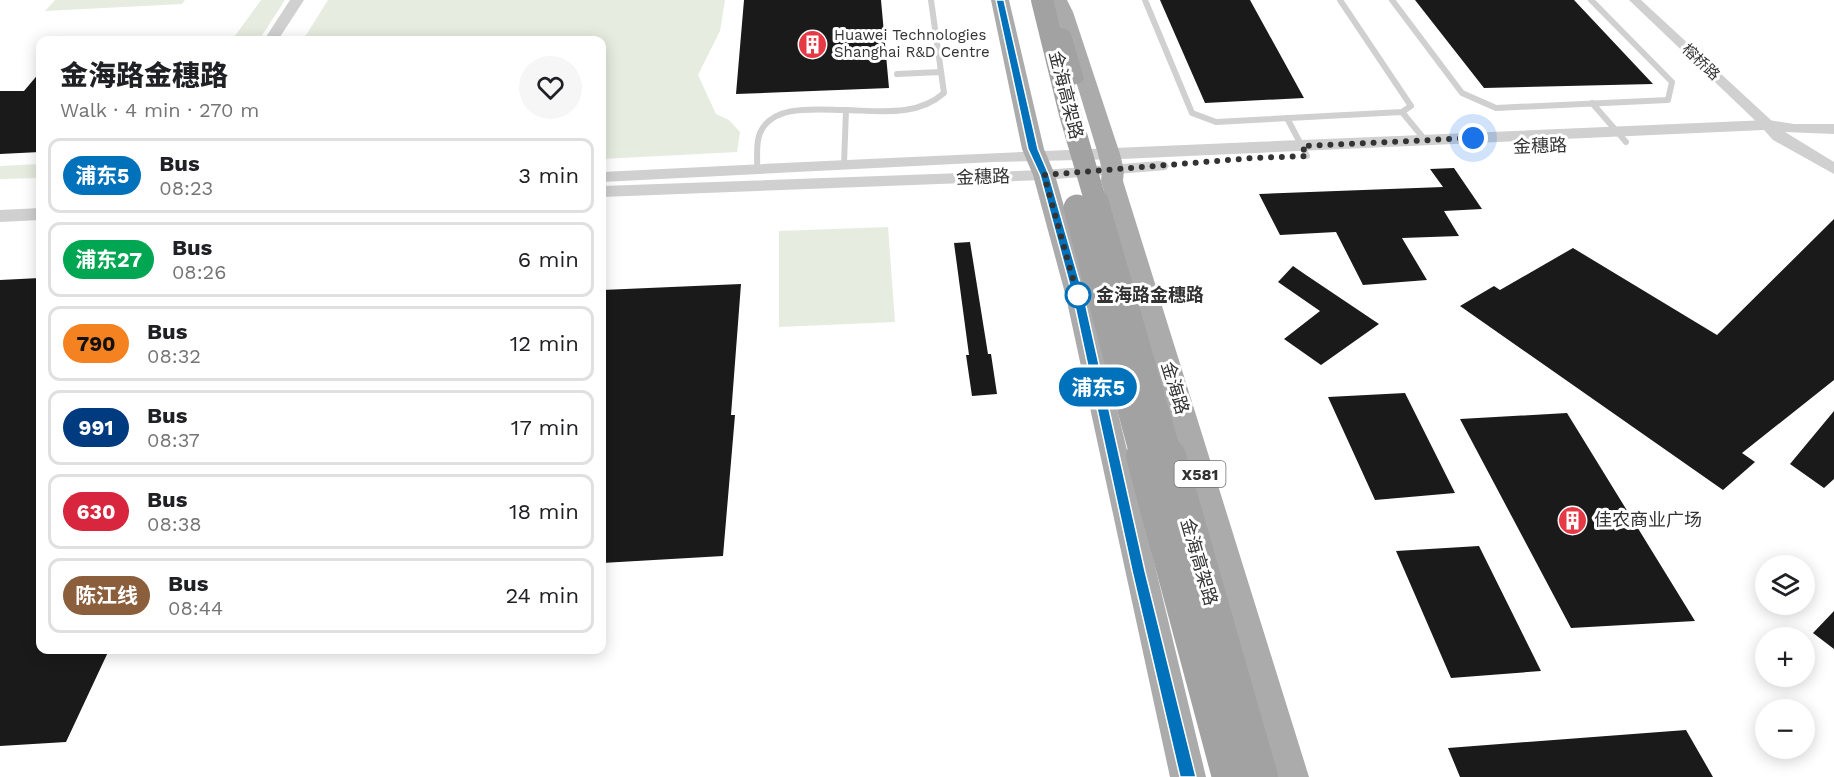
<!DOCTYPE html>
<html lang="en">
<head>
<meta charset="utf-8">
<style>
  body { margin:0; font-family:"Work Sans","Noto Sans SC",sans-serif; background:#f6f6f6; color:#202124; height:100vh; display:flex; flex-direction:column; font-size:22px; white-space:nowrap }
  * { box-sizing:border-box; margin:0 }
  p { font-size:20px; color:#757577 }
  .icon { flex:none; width:33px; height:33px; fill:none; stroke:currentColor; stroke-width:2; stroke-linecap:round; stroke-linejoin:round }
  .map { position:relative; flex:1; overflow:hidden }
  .side { position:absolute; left:36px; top:36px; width:570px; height:618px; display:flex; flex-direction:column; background:#fff; border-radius:12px; box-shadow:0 3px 15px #0003 }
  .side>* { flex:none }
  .badge { padding:0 12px; border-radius:20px; font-size:21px; line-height:39px }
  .tools { position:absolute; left:1755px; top:555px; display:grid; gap:12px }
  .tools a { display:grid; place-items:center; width:60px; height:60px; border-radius:50%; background:#fff; box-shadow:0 3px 15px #0003; font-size:30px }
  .you { position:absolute; width:30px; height:30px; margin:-15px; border:4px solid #fff; border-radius:50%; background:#1a73e8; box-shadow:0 0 0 9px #1a73e833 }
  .map>.badge { position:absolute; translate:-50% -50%; box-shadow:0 0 0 3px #fff }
  .round { display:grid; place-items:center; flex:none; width:63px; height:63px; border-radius:32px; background:#f6f6f6 }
  .headline { display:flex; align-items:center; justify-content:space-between; height:102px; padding:0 24px }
  h1 { font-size:28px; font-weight:800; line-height:45px }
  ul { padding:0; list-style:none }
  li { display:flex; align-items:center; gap:18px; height:75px; margin:0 12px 9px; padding:0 12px; border:3px solid #e0e0e0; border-radius:12px }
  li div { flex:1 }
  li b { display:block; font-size:22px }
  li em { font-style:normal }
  li .badge { min-width:66px; font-weight:700; text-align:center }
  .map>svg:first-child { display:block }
</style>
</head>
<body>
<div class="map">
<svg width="1834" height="777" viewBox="0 0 1834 777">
  <rect width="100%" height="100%" fill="#fff"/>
  <path fill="#e6ecdf" d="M55,0h130l-3,4 -137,7z
    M261,0h24l-26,40h-27z
    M328,0h397l-5,31 -22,44 18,39 13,6 11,12 -3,20 -135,7v-119h-299z
    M40,164v14l-40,1v-13z
    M888,227l7,95 -116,5v-96z"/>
  <path fill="#1a1a1a" d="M744,0h137l8,88 -153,6z
    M1160,0h90l54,98 -99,5z
    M1415,0h159l79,84 -169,4z
    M40,72v80l-40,2v-63h24z
    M1454,168l28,41 -38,2 15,25 -57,2 25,42 -64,5 -27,-53 -56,3 -21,-41 184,-7 -13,-18z
    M1834,219v161l-92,73 13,9 -32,28 -263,-184 34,-20 6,4 73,-42 144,87z
    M970,242l18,112h3l6,40 -25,2 -6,-41h3l-15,-112z
    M1293,266l13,9 73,49 -58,41 -37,-26 36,-28 -42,-29z
    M40,278v372h69l-43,92 -66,4v-466z
    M741,284l-10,131h4l-12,141 -121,7v-273z
    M1405,393l50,100 -80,7 -47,-103z
    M1834,411v68l-10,9 -34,-24z
    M1567,413l128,208 -124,7 -111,-209z
    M1479,546l62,125 -90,7 -55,-127z
    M1834,611v38l-21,-16z
    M1686,730l27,47h-253l-12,-29z"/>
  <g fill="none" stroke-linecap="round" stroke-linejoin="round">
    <path stroke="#d0d0d0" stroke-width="6" d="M1145,0l47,113 24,9 186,-10 23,28
      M1340,0l71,106 -9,6
      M1392,0l70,93 34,15 172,-8 4,-18 -81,-82
      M897,74l44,-2
      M1592,103l34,39
      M846,110c34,1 71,7 98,-17l-13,-93
      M1287,118l20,38
      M757,171c1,-12 -2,-26 3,-38 13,-30 59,-23 86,-23l-2,54"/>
    <path fill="#d0d0d0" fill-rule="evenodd" d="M1629,0h12l132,122 1,3 -1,3h-10z"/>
    <path fill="#d0d0d0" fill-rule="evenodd" d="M290,0h14l-26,40h-14z
      M1768,120l26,4h40v10l-49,-2 49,30v12l-61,-34 -9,-10 -643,29 -127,3 -392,20v-10c389,-20 777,-35 1166,-52z
      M1160,161l6,1 3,4 -3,4 -122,10 -442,17v-11l442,-16z
      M40,208v12l-40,2v-12z"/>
    <path fill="#ababab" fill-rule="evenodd" d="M991,0h18l35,149 11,26 35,122 116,480h-36l-104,-480 -33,-122 -11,-26z
      M1049,0h18l6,12 47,142 4,16 -1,11 186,596h-36l-172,-596 1,-11 -4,-16 -43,-142z"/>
    <path fill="#a2a2a2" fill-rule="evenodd" d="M1061,28l7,2 3,4 13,45 -4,4 -7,2 -7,-2 -4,-4 -11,-45 3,-4z"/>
    <path stroke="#a2a2a2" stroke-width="22" d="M1042,0l28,114 26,89"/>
    <path stroke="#a2a2a2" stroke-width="27" d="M1095,202l74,256
      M1077,208l67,250"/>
    <path stroke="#a2a2a2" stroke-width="34" d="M1143,456l86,321
      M1169,456l92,321"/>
  </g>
  <path fill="#0072bc" stroke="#fff" stroke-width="1.5" d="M996,0h8l34,149 11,26 35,122 61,274 51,206h-16l-48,-206 -59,-274 -33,-122 -12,-26z"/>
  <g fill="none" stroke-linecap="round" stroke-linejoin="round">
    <path stroke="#333" stroke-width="6" stroke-dasharray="0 10.8" d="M1078,295v2l-34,-122 209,-17 54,-2 -5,-10 171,-8"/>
  </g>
  <defs>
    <symbol id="building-disc" viewBox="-11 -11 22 22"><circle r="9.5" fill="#e63946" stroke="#fff"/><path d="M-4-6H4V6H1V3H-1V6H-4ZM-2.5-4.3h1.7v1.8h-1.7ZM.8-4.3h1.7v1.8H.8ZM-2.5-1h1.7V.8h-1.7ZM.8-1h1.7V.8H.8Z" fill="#fff"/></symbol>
  </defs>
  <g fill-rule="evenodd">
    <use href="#building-disc" x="796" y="28" width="33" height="33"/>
    <use href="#building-disc" x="1556" y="504" width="33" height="33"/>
  </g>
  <circle fill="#fff" stroke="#0072bc" stroke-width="3" cx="1078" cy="295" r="12"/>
  <g text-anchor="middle" stroke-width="6" stroke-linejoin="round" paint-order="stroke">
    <g font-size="15" fill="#333" stroke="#fff" text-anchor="start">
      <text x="834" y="40">Huawei Technologies<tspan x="834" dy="17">Shanghai R&amp;D Centre</tspan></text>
    </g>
    <g font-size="15" fill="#333" stroke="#fff">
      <text transform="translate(1701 62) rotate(43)" y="5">榕桥路</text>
    </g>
    <rect fill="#fff" stroke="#707070" stroke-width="1.5" x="1174.5" y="461" width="51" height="26" rx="4.5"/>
    <g font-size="16" font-weight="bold" fill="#333">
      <text x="1200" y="480">X581</text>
    </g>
    <g font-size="18" fill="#333" stroke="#fff">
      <text transform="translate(1066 95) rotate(76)" y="6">金海高架路</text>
      <text transform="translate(1540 146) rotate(-2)" y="6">金穗路</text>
      <text transform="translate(983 177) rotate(-2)" y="6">金穗路</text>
      <text transform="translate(1175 388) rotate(73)" y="6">金海路</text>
      <text transform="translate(1199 562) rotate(74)" y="6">金海高架路</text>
    </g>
    <g font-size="18" font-weight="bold" fill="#333" stroke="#fff" text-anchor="start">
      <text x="1096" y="301">金海路金穗路</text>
    </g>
    <g font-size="18" fill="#333" stroke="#fff" text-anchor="start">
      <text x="1594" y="526">佳农商业广场</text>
    </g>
  </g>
</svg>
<div class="tools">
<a><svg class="icon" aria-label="layers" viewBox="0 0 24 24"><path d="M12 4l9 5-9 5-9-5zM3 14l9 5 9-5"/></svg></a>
<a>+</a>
<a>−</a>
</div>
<div class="you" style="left:1473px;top:138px"></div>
<b class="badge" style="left:1098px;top:387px;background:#0072bc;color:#fff">浦东5</b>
<section class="side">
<div class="headline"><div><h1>金海路金穗路</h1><p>Walk · 4 min · 270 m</p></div><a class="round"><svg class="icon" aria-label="heart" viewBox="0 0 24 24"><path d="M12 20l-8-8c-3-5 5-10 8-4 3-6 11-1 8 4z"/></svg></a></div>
<ul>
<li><span class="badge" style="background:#0072bc;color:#fff">浦东5</span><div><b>Bus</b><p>08:23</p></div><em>3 min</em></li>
<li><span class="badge" style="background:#00a651;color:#fff">浦东27</span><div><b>Bus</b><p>08:26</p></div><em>6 min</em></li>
<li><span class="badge" style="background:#f58220;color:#111">790</span><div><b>Bus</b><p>08:32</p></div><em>12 min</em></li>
<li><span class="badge" style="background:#003b80;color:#fff">991</span><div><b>Bus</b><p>08:37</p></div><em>17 min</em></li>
<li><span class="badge" style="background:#d7263d;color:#fff">630</span><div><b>Bus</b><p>08:38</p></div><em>18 min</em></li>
<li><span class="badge" style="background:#8b5e3c;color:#fff">陈江线</span><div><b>Bus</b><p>08:44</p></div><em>24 min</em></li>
</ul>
</section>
</div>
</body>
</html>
